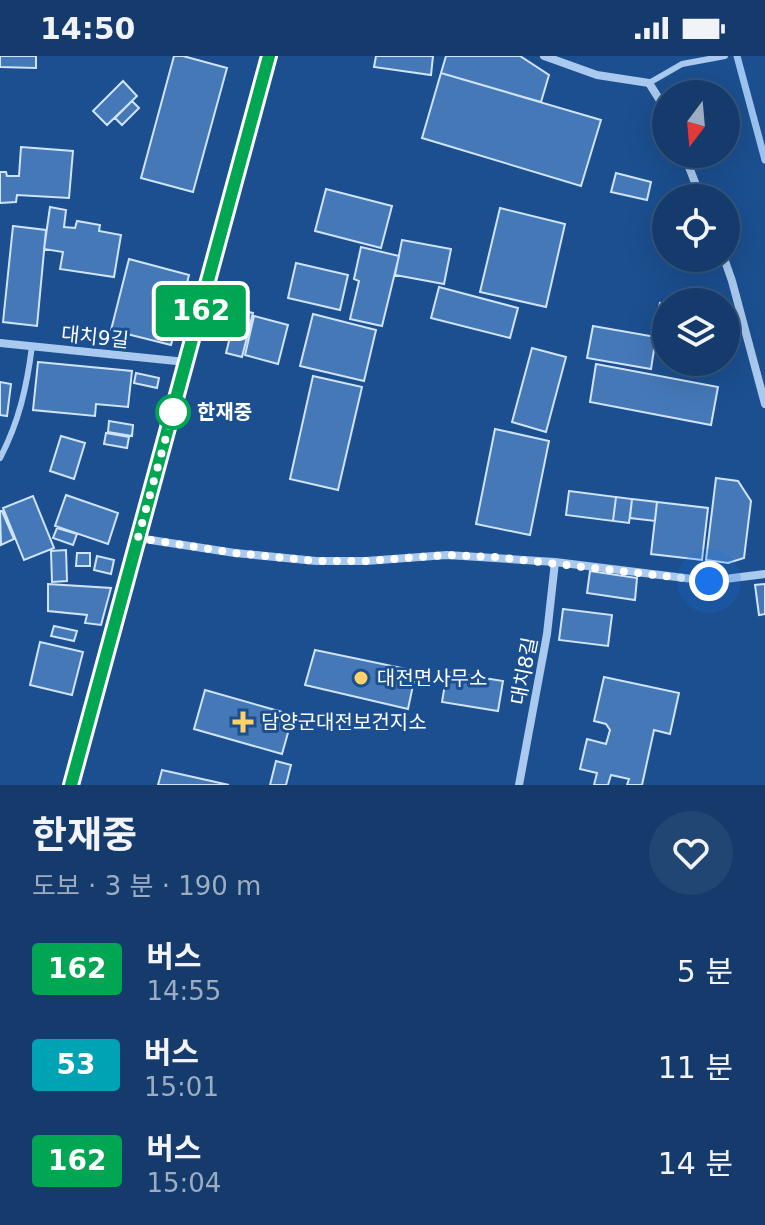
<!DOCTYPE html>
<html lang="ko">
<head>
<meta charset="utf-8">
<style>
  body { margin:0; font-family:"DejaVu Sans","Noto Sans KR",sans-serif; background:#214673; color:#f1f3f6; height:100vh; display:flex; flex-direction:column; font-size:30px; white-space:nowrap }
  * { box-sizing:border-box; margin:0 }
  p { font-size:26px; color:#9dadc1 }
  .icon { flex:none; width:44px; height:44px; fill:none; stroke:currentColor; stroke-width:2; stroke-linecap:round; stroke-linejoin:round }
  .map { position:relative; height:729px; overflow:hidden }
  .panel { display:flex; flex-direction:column; background:#143b6b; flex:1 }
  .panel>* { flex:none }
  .badge { padding:0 16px; border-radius:6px; font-size:28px; line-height:52px }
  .needle { width:52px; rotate:196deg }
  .tools { position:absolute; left:652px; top:24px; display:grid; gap:16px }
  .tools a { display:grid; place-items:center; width:88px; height:88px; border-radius:50%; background:#143b6b; box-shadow:0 8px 32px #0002,0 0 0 2px #33557e; font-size:40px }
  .you { position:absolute; width:40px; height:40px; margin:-20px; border:6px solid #fff; border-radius:50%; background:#1a73e8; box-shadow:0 0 0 12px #1a73e833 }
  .map>.badge { position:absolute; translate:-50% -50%; box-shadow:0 0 0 4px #fff }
  .round { display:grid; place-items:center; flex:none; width:84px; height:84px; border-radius:42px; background:#214673 }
  .summary { display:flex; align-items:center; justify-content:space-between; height:136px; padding:0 32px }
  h1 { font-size:38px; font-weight:700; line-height:60px }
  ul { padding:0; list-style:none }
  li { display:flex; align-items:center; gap:24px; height:96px; padding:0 32px }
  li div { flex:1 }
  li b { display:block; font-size:30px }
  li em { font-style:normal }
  li .badge { min-width:88px; font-weight:700; text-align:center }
  .status { display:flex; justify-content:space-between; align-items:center; height:56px; padding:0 40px; background:#143b6b; direction:ltr }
  .status svg { height:22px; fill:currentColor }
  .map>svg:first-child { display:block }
</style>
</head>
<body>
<div class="status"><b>14:50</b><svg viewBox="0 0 49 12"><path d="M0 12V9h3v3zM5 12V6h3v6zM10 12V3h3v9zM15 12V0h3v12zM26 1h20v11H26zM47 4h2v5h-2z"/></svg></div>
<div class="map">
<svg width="765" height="729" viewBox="0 0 765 729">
  <rect width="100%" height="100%" fill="#1b4f8f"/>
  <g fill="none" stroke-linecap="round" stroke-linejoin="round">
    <path stroke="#9cc4f0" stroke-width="7" d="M737,0l28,104"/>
  </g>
  <path fill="#4478b7" stroke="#cfe3fa" stroke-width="2" d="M0,0h36v12l-36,-1z
    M174,0h9l44,12 -34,124 -52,-14z
    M376,0h57l-2,19 -57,-8z
    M446,0h74l29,19 -8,27 -100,-29z
    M441,17l160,47 -20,66 -159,-48z
    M123,25l14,15 -30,29 -14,-14z
    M132,45l7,7 -17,17 -7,-7z
    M21,91l52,4 -4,47 -52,-3 -1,7 -16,1v-31h6l1,4h12z
    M616,117l35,9 -4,18 -36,-8z
    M326,133l66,17 -11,42 -66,-17z
    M50,151l16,3 -2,17 11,1 2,-7 23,4 -1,6 22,4 -7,42 -54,-8 3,-17 -19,-3z
    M500,152l65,16 -19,83 -66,-15z
    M13,170l33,4 -9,96 -34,-4z
    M402,184l49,9 -7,35 -49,-9z
    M361,191l38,9 -17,70 -32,-7 9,-38 -5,-2z
    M129,203l60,16 -18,70 -60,-15z
    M296,207l52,12 -8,35 -52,-12z
    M439,231l79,21 -8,30 -79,-20z
    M660,247l6,2v29l-13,-3z
    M237,253l16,4 -11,44 -16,-4z
    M313,258l63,16 -12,51 -64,-15z
    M254,260l34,9 -10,39 -33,-9z
    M593,270l63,11 -5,32 -64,-11z
    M532,292l34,9 -20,75 -34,-10z
    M38,306l94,9 -4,36 -32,-3 -1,12 -62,-6z
    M596,308l122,23 -7,38 -121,-23z
    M136,317l23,5 -2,10 -23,-5z
    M313,320l49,11 -24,103 -48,-11z
    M0,326l11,2 -4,32 -7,-1z
    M109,365l24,4 -1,11 -24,-4z
    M495,373l54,12 -19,94 -54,-11z
    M106,377l23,4 -2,11 -23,-4z
    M61,380l24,7 -11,36 -24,-8z
    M716,422l22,3 13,20 -7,57 -16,5 -22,-3z
    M569,435l47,6 -3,24 -47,-6z
    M66,439l52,18 -10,31 -53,-18z
    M33,440l21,52 -30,12 -21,-52z
    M616,441l16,2 -3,24 -16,-2z
    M632,443l25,3 -2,19 -25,-3z
    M657,446l51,6 -6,52 -51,-6z
    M0,455h2l12,28 -13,6z
    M57,472l20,6 -4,11 -20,-7z
    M66,494l1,31 -15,1 -1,-31z
    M77,497h13v13h-14z
    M97,500l17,4 -3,14 -17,-4z
    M590,515l47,7 -2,22 -48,-7z
    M48,528l63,4 -10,37 -16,-2 2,-8 -39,-4z
    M765,528v30l-6,1 -4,-30z
    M563,553l49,6 -4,31 -49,-6z
    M54,570l23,5 -3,10 -23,-5z
    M40,586l43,10 -11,43 -42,-10z
    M315,594l101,21 -8,38 -103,-24z
    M447,616l56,9 -5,30 -56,-9z
    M604,621l75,16 -9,41 -16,-4 -12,55h-15l2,-6 -18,-4 -3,10h-14l3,-12 -17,-4 7,-30 19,5 4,-14 -4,-6 -12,-3z
    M205,634l88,25 -11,39 -88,-25z
    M276,705l15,4 -5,20h-16z
    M162,714l67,15h-71z"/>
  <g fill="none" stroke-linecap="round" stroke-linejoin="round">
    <path stroke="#a9c9ee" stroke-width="6" d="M649,27l33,-19 43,-8
      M0,402c19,-36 27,-72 32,-112"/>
    <path stroke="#a9c9ee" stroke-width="8" d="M544,0l53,19 52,8 17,27
      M684,98l17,44
      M724,202l8,23 33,123
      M0,287l186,19
      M138,482l97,15 81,8h50l81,-6 108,7
      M519,729l28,-151 8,-72 154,19 56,-7"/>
    <path stroke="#d6e6fa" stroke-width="16" d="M71,729l198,-729"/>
  </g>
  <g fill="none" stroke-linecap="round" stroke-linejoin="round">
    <defs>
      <path id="line" d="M71,729l198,-729"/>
    </defs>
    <use href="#line" stroke="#fff" stroke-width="18"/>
    <use href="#line" stroke="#00a651" stroke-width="12"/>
    <path stroke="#fff" stroke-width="8" stroke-dasharray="0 14.4" d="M173,356l-35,126 97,15 81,8h50l81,-6 48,2 214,24"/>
  </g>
  <circle fill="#fff" stroke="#00a651" stroke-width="4" cx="173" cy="356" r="16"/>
  <g fill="#ffd166" stroke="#1b4f8f" stroke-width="3">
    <circle cx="361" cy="622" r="8"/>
    <path d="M239 654h8v8h8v8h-8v8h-8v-8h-8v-8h8z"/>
  </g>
  <g text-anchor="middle" stroke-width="6" stroke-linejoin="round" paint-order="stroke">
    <g font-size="20" fill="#fff" stroke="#1b4f8f">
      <text transform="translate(95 281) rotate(6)" y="7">대치9길</text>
      <text transform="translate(524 615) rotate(-79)" y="7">대치8길</text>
    </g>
    <g font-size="20" font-weight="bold" fill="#fff" stroke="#1b4f8f" text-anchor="start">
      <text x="197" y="363">한재중</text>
    </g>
    <g font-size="20" fill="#fff" stroke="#1b4f8f" text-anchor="start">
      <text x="377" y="629">대전면사무소</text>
      <text x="261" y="673">담양군대전보건지소</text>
    </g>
  </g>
</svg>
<div class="tools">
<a><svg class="needle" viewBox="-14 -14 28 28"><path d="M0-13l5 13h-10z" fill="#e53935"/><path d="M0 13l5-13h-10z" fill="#9dadc1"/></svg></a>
<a><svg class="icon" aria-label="locate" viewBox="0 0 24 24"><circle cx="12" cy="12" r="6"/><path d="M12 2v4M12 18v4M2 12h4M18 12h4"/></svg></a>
<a><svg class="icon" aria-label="layers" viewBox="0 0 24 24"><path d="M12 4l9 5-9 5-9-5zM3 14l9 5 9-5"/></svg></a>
</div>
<div class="you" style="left:709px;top:525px"></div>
<b class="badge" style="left:201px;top:255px;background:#00a651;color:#fff">162</b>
</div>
<section class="panel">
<div class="summary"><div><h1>한재중</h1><p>도보 · 3 분 · 190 m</p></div><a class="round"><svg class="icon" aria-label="heart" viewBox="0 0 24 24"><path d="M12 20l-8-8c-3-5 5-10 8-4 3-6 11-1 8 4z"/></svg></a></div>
<ul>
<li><span class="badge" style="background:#00a651;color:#fff">162</span><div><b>버스</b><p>14:55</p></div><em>5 분</em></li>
<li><span class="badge" style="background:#00a3b4;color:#fff">53</span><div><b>버스</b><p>15:01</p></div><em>11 분</em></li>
<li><span class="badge" style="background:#00a651;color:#fff">162</span><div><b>버스</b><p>15:04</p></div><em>14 분</em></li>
</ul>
</section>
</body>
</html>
